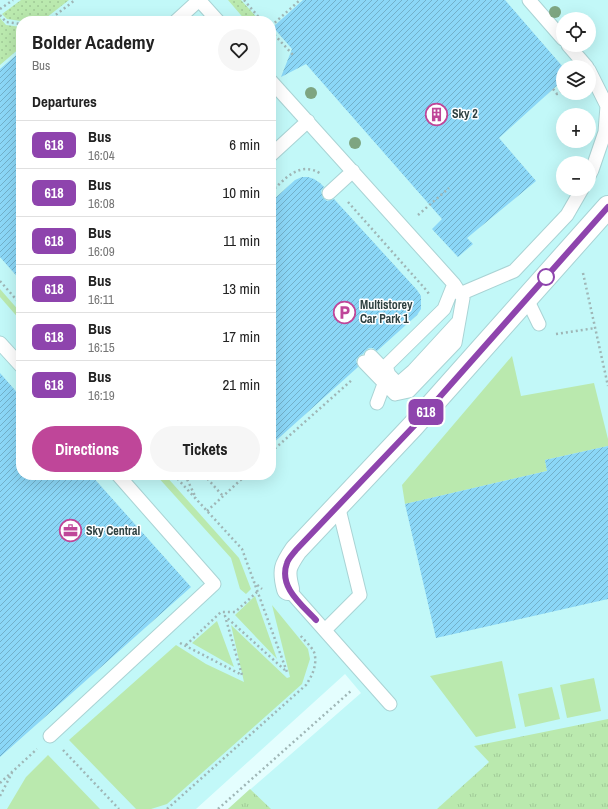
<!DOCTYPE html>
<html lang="en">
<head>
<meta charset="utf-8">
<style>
  body { margin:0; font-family:"Archivo Narrow",sans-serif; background:#f6f6f6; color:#222; height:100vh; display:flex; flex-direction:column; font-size:15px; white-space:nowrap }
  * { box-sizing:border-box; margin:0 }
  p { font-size:13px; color:#767676 }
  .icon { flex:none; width:22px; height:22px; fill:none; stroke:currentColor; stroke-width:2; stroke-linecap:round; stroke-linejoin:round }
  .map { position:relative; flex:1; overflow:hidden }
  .details { position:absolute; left:16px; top:16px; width:260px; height:464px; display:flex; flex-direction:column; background:#fff; border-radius:16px; box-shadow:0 4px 16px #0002 }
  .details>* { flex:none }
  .badge { padding:0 8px; border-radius:6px; font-size:14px; line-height:26px }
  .buttons { position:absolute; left:556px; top:12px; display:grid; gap:8px }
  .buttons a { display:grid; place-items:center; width:40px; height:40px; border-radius:50%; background:#fff; box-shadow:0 4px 16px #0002; font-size:20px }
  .map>.badge { position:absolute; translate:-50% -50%; box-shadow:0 0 0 2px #fff }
  h2 { padding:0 16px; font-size:15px; line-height:36px }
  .round { display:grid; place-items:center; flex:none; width:42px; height:42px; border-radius:21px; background:#f6f6f6 }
  .overview { display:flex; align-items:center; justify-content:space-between; height:68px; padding:0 16px }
  h1 { font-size:19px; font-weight:700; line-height:30px }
  .cta { display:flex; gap:8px; margin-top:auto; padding:8px 16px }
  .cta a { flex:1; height:46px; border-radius:24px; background:#bf4699; color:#fff; font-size:16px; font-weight:700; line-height:46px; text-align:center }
  .cta a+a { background:#f6f6f6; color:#222 }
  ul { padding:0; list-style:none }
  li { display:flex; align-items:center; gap:12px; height:48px; padding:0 16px; border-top:1px solid #e0e0e0 }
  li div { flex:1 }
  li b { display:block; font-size:15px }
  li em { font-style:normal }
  li .badge { min-width:44px; font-weight:700; text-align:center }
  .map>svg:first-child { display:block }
</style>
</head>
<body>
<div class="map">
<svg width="608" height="809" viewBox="0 0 608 809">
  <defs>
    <pattern id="park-tufts" width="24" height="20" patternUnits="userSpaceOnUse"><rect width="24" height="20" fill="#bae9ae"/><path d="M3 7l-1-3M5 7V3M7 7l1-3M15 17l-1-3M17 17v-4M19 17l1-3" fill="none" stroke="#a0c997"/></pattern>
    <pattern id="garden-dots" width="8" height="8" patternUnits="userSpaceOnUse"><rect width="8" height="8" fill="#bae9ae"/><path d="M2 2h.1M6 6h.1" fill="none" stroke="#a0c997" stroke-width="1.8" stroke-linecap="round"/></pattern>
    <pattern id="building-hatch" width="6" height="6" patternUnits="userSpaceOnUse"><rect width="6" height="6" fill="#8bd7f7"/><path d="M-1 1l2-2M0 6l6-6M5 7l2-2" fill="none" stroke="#72b0c9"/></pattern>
  </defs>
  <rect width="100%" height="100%" fill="#e4fefe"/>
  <path fill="#c2f8f8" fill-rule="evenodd" d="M0,0h608v809h-380l133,-116 -16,-19 -149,135h-196zM563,19h26v26h-26zM21,21h250v454h-250zM563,67h26v26h-26zM563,115h26v26h-26zM563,163h26v26h-26z"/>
  <path fill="#bae9ae" d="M0,289l21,24v8l-21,-24z
    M512,356l9,40 73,-13 14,56v7l-63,14 2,11 -142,33 -3,-19z
    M156,475h9l74,83 12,31 -5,5 -6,-5 -9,-31z
    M255,596l22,63 -42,-44z
    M272,605l36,44 2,10 -8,25 -135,120 -16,5h-15l-67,-69 107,-95 30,19 38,18 -13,-57 56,53 3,-1z
    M217,621l17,46 -42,-24z
    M502,661l14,67 -40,9 -46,-61z
    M594,678l7,33 -34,7 -7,-33z
    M552,687l8,32 -35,8 -7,-33z
    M48,755l52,54h-93l19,-32z"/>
  <path fill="url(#park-tufts)" d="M608,719v90h-171l52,-47 -15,-16z
    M250,789l21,20h-43z"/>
  <path fill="url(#garden-dots)" d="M21,0h48l-27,21h-21l-14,-2 -5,-5z
    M228,0h13l19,21h-14z
    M0,18l6,7 15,2 -1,6 1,14 -21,18z"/>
  <path fill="url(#building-hatch)" d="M303,0h202l58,67v13l-64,58 37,43 -69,57 6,6 -15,13 -26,-28 10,-10 -136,-155 -25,13 11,-28 -19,-22z
    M21,51v230l-21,-24v-188z
    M302,177h6l6,2 6,4 4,4 -3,4 2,7 4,3 7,-2 83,91 4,6v13l-4,6 -40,36 -4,-3h-4l-4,3 -2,3 -4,2 -3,4 2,7 -87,78v-243l24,-22z
    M0,373l21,24v78h70l100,112 -191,170z
    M608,446v153l-172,39 -31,-134 142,-33 -2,-11z"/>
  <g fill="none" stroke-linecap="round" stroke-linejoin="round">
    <defs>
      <path id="service" d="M199,0l19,21
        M529,0l34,39
        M176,21l23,-21
        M568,45l19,22
        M589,70l18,36 -2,26 -13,38 -3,6
        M271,81l183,203 9,14 -8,45 -46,48 -14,3 -31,-32
        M271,155l37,-34
        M329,193l24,-22
        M460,294l54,-23 53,-56 15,-26
        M527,299l12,25
        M0,343l21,23
        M371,356l27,28 15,-13 46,-50
        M377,403l7,-19 5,-9 -3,-9 58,-57 10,-25
        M288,589l102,115
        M325,630l35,-35 -22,-90
        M50,736l164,-152 -96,-109"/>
      <path id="minor" d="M288,589c-5,-19 -3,-23 8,-39l117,-124 195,-219"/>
    </defs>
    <use href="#service" stroke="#a9d3d4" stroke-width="15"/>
    <use href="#minor" stroke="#a9d3d4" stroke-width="24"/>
    <path stroke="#9fb6b6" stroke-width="2.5" stroke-dasharray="2 3" stroke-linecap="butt" d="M244,0l18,21
      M0,9l13,-9
      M0,15l6,7 15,2
      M48,21l27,-21
      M271,26l29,-26
      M271,31l23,25
      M553,89l4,5 6,-5
      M271,182l5,6
      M271,192c14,-13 29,-32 50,-18
      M348,202l79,89 2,3
      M418,215l31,-27
      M583,273l25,113
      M0,281l21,24
      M556,334l39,-6
      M271,452l82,-73
      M174,475l68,74 12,33 8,7
      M185,475l11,23
      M204,475l19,21
      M207,511l39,-36
      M180,643l62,32 -17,-59 62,56 -33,-90
      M186,645l35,-33h14l22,-20
      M63,750l56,59
      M0,783l37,-34
      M0,796l12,-23
      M167,809l139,-124c6,-9 12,-21 8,-33 -3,-6 -10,-12 -14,-17
      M218,809l134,-119"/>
    <use href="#service" stroke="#fff" stroke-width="13"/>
    <use href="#minor" stroke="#fff" stroke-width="22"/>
  </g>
  <g fill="#7ea581">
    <circle cx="555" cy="12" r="6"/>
    <circle cx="311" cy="93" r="6"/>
    <circle cx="355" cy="143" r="6"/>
  </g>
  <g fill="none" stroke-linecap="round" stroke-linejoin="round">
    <defs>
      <path id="line" d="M316,620c-14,-15 -38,-33 -29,-57 1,-4 6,-9 9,-13l118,-124 194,-219"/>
    </defs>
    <use href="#line" stroke="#fff" stroke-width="9"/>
    <use href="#line" stroke="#8e44ad" stroke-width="6"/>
  </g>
  <defs>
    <symbol id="building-ring" viewBox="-11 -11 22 22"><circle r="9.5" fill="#fff" stroke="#bf4699" stroke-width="1.5"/><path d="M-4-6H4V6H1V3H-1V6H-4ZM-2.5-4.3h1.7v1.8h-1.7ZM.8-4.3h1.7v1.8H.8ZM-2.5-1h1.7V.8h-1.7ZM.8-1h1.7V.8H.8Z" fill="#bf4699"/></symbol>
    <symbol id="parking-ring" viewBox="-11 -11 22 22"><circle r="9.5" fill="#fff" stroke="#bf4699" stroke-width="1.5"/><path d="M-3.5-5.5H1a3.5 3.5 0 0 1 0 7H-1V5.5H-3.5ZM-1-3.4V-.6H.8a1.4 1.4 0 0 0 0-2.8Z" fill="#bf4699"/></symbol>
    <symbol id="office-ring" viewBox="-11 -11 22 22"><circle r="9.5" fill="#fff" stroke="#bf4699" stroke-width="1.5"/><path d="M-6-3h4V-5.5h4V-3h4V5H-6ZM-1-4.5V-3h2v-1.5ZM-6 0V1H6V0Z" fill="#bf4699"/></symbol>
  </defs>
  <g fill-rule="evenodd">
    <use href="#building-ring" x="424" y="102" width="25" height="25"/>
    <use href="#parking-ring" x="332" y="300" width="25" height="25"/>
    <use href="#office-ring" x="58" y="518" width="25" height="25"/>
  </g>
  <circle fill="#fff" stroke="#8e44ad" stroke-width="2" cx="546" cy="277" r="8"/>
  <g text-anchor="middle" stroke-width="3" stroke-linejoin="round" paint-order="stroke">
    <g font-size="12" font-weight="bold" fill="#2e4040" stroke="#fff" text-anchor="start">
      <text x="452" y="118">Sky 2</text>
      <text x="360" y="309">Multistorey<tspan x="360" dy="14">Car Park 1</tspan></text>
      <text x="86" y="535">Sky Central</text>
    </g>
  </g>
</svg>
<div class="buttons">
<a><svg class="icon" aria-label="locate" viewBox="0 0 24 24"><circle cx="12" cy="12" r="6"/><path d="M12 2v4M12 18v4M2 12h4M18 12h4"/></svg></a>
<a><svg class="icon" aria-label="layers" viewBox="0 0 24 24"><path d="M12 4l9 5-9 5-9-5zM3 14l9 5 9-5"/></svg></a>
<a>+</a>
<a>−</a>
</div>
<b class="badge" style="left:426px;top:412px;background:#8e44ad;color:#fff">618</b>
<section class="details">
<div class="overview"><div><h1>Bolder Academy</h1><p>Bus</p></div><a class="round"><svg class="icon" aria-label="heart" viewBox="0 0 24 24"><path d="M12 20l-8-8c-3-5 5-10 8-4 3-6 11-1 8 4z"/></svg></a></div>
<h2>Departures</h2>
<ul>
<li><span class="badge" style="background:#8e44ad;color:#fff">618</span><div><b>Bus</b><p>16:04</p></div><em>6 min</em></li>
<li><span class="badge" style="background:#8e44ad;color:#fff">618</span><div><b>Bus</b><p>16:08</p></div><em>10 min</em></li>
<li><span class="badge" style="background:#8e44ad;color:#fff">618</span><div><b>Bus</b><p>16:09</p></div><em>11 min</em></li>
<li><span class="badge" style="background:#8e44ad;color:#fff">618</span><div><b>Bus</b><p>16:11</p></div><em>13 min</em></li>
<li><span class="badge" style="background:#8e44ad;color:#fff">618</span><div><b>Bus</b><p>16:15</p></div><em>17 min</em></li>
<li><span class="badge" style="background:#8e44ad;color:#fff">618</span><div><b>Bus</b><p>16:19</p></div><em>21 min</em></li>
</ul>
<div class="cta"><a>Directions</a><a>Tickets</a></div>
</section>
</div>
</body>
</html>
